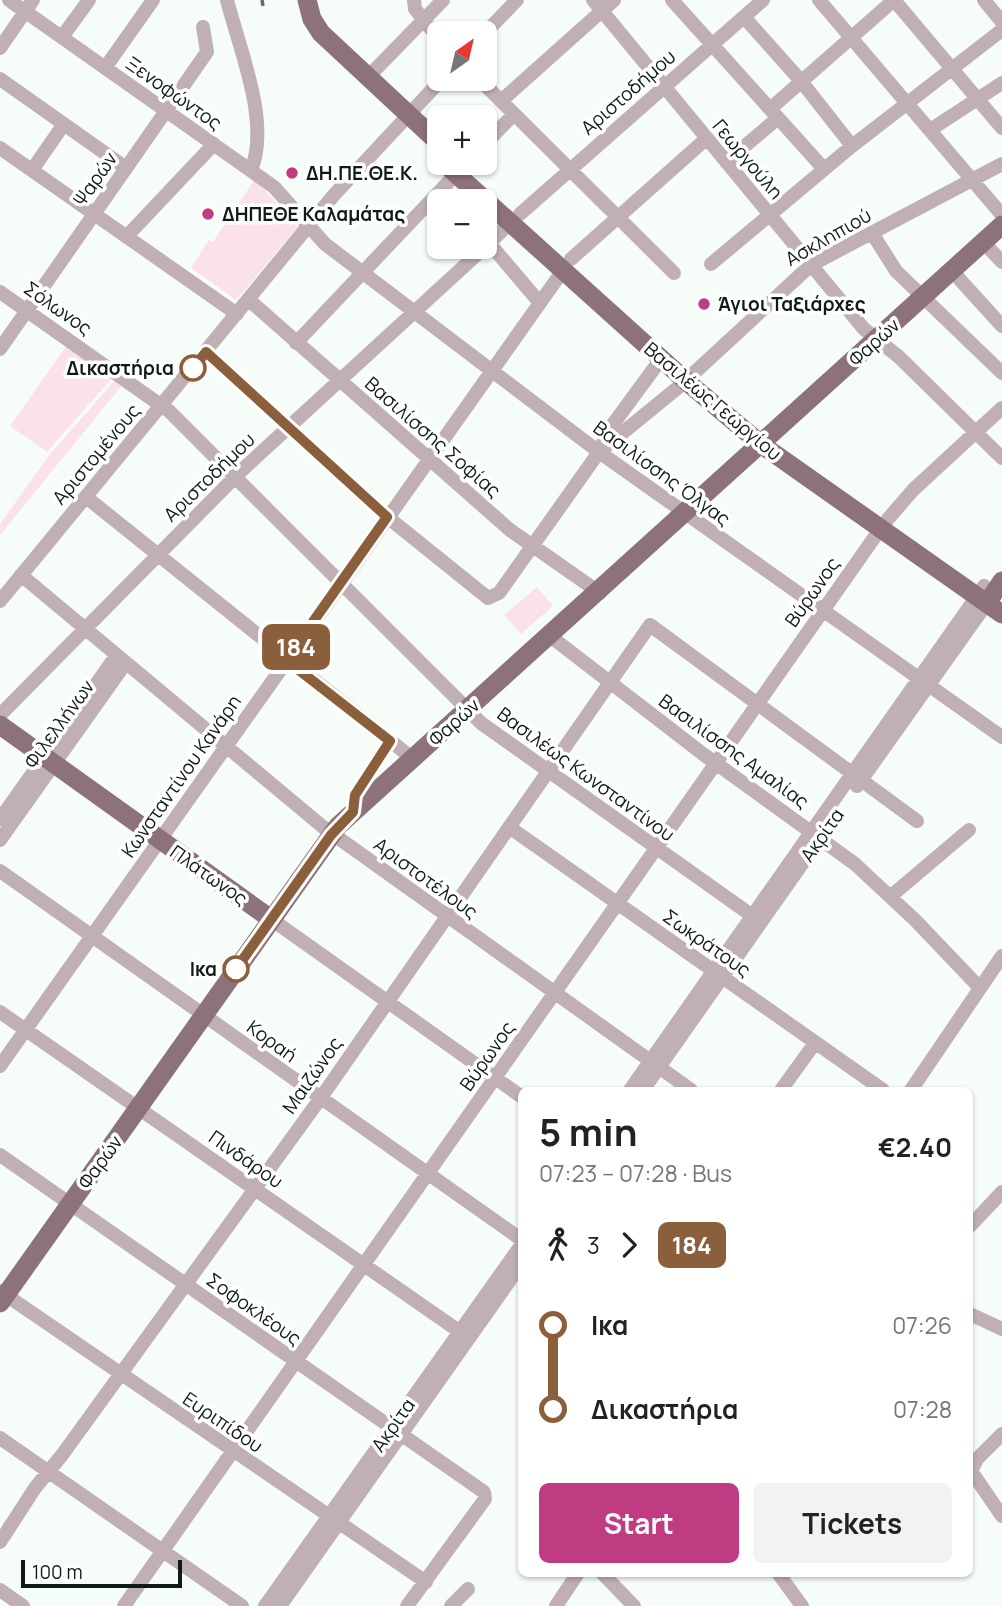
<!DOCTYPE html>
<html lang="en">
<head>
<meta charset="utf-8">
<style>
  body { margin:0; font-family:Manrope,sans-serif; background:#f2f2f2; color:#222; height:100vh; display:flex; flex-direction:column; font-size:26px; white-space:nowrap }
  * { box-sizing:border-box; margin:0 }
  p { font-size:23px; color:#767676 }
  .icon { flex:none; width:38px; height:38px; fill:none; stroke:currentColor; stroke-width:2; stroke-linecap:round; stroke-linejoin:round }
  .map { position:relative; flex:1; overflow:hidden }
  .side { position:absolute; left:518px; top:1087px; width:455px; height:490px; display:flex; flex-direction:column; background:#fff; border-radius:10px; box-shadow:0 2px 5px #0004 }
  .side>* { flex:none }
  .badge { padding:0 14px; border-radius:10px; font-size:24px; line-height:46px }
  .needle { width:46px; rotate:34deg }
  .tools { position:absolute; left:427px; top:21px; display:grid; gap:14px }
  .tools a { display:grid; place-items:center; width:70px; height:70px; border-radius:10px; background:#fff; box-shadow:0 2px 5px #0004; font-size:35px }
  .scale { position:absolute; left:21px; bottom:18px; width:161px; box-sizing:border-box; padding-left:7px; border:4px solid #0e1c15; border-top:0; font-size:19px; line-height:24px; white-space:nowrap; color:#0e1c15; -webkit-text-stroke:5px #fff; paint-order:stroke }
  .map>.badge { position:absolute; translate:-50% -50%; box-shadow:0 0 0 4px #fff }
  .legs { display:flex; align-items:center; gap:10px; height:77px; padding:0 21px; font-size:23px }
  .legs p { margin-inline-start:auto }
  .summary { display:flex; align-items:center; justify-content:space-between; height:119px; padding:0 21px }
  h1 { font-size:38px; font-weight:700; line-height:52px }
  .button { display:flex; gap:14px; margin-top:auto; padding:14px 21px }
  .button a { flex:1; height:80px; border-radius:10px; background:#c03c82; color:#fff; font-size:28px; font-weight:700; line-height:80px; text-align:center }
  .button a+a { background:#f2f2f2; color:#222 }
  ul { padding:0 21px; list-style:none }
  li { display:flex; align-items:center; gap:24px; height:84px; font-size:26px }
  li i { display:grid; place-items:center; width:10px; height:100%; margin:0 9px; background:currentColor }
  li i::after { content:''; width:18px; height:18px; margin:-9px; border:5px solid; border-radius:50%; background:#fff }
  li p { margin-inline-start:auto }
  li:first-child i { background:linear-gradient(#0000 50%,currentColor 0) }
  li:last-child i { background:linear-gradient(currentColor 50%,#0000 0) }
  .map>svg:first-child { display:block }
</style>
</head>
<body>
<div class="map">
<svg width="1002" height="1606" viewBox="0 0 1002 1606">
  <rect width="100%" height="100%" fill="#f6fdf9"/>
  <path fill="#fae1ea" d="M255,179l43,48 -62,73 -45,-32 18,-28 4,2z
    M67,345l46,32 -66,75 -37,-26z
    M116,379l7,5 -123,151v-11l50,-70z
    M537,587l16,19 -32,28 -17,-19z"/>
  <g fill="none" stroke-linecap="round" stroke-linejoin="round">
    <path stroke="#c0b0b6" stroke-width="14" d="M9,0l265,187 51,57 274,208 403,285
      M227,0c12,48 44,123 24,170
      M414,0l1,9 24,30
      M593,0l271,329 35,28 103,101
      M672,0l152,169
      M819,0l183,215
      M894,0l108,128
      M984,0l18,22
      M744,17l57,64 51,65
      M485,33l32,-33
      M62,37l27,-37
      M0,48l33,-48
      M105,68l48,-68
      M368,77l75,-77
      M0,79l126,89
      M479,79l195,194
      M501,101l113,-101
      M770,109l124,-109
      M930,130l72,-47
      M485,144l29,-30
      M0,148l237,166
      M726,162l52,-44
      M465,165l2,-2
      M32,170l32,-46
      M520,214l243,-214
      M872,233l24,38 106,102
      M127,236l87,-92
      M983,242l19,20
      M489,243l51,60
      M485,247l26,-25
      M571,259l135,-120
      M711,264l141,-118 150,-116
      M952,271l50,55
      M0,292l169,119 312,312 280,199
      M249,300l261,230 90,63
      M296,343l160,-169
      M0,349l207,-297 -4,-25
      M206,352l174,159 108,87 11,-5 100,-141 87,-71
      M694,373l117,-108 191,-101
      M599,452l9,-21 53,-72
      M86,497l327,262
      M888,519l25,-29 89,-82
      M21,575l302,252 368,263
      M0,601l333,-405 109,-117
      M550,636l153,118 152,110 60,56 65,68
      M0,715l241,-244 244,-224
      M857,786l130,-183
      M353,812l2,-17 35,-54
      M0,819l116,-163
      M509,827l374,263
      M0,840l125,-176
      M0,871l522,369
      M891,896l78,-66
      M271,919l251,178
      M0,1012l469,326
      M0,1066l564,-797
      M630,1090l354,-504
      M643,1090l166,-236
      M781,1090l34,-47
      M911,1090l91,-134
      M0,1155l484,337 1,7 -78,107
      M970,1226l32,-34
      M0,1291l426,291
      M970,1314l32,15
      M1002,1434l-25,25 -6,12 31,45
      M0,1438l242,168
      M0,1542l35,-54 27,-33 258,-356 330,-474 267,196
      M602,1573l32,33
      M778,1573l24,33
      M0,1590l23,16
      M124,1606l757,-1078
      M265,1606l257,-362
      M280,1606l242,-343
      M451,1606l17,-17
      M556,1606l22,-33"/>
    <path stroke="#8d717c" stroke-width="19" d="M307,0l5,19 9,14 118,110
      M444,163l242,218 76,64 240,169
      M987,603l15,-22
      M0,725l271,194
      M0,1303l338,-477 664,-601"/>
    <path stroke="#616c66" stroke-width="3.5" stroke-dasharray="14 7" stroke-linecap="butt" d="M262,0l1,6"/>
  </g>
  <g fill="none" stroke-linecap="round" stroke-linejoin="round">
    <defs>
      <path id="line-1" d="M193,368l13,-16 181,165 -101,143 104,81 -35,54 -2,17 -22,23 -95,134"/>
    </defs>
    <use href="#line-1" stroke="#fff" stroke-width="16"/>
    <use href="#line-1" stroke="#8b5e3c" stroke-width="10"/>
  </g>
  <g fill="#c03c82" stroke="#fff" stroke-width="2.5">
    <circle cx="292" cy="173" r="7"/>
    <circle cx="208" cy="214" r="7"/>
    <circle cx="704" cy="304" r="7"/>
  </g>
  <g fill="#fff" stroke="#8b5e3c" stroke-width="3.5">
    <circle cx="193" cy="368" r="12"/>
    <circle cx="236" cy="969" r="12"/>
  </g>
  <g text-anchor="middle" stroke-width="7" stroke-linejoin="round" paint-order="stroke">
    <g font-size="19" fill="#0e1c15" stroke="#fff">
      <text transform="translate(628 92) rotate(-41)" y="7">Αριστοδήμου</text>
      <text transform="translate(174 93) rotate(35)" y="7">Ξενοφώντος</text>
      <text transform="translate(748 159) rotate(50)" y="7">Γεωργούλη</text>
      <text transform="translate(95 179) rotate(-55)" y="7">Ψαρών</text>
      <text transform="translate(828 237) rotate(-30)" y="7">Ασκληπιού</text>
      <text transform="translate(58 308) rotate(35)" y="7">Σόλωνος</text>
      <text transform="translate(874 342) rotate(-42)" y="7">Φαρών</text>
      <text transform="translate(713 401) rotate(40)" y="7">Βασιλέως Γεωργίου</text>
      <text transform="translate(433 437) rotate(41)" y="7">Βασιλίσσης Σοφίας</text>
      <text transform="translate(96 454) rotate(-50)" y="7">Αριστομένους</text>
      <text transform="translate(662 473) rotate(36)" y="7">Βασιλίσσης Όλγας</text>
      <text transform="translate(209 477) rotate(-44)" y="7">Αριστοδήμου</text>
      <text transform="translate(812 592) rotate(-55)" y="7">Βύρωνος</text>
      <text transform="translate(454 722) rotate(-42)" y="7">Φαρών</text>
      <text transform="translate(59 724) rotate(-54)" y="7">Φιλελλήνων</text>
      <text transform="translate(734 751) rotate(36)" y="7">Βασιλίσσης Αμαλίας</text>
      <text transform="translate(586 774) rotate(36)" y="7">Βασιλέως Κωνσταντίνου</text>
      <text transform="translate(181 776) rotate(-55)" y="7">Κωνσταντίνου Κανάρη</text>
      <text transform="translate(822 835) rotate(-55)" y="7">Ακρίτα</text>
      <text transform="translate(209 875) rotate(35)" y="7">Πλάτωνος</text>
      <text transform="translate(426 878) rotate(36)" y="7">Αριστοτέλους</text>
      <text transform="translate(707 943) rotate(35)" y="7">Σωκράτους</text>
      <text transform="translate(272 1041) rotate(36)" y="7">Κοραή</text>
      <text transform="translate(487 1056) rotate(-55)" y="7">Βύρωνος</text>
      <text transform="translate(312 1075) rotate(-55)" y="7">Μαιζώνος</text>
      <text transform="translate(246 1159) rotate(35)" y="7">Πινδάρου</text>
      <text transform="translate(100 1162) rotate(-54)" y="7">Φαρών</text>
      <text transform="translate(254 1309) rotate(35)" y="7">Σοφοκλέους</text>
      <text transform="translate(223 1422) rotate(34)" y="7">Ευριπίδου</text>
      <text transform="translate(393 1425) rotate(-55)" y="7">Ακρίτα</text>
    </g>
    <g font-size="19" font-weight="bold" fill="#0e1c15" stroke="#fff" text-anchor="start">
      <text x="306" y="180">ΔΗ.ΠΕ.ΘΕ.Κ.</text>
      <text x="222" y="221">ΔΗΠΕΘΕ Καλαμάτας</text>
      <text x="718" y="311">Άγιοι Ταξιάρχες</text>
    </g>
    <g font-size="19" font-weight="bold" fill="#0e1c15" stroke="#fff" text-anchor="end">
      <text x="174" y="375">Δικαστήρια</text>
      <text x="217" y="976">Ικα</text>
    </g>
  </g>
</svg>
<div class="tools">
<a><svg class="needle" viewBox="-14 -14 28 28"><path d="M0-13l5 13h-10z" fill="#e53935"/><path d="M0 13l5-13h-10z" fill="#767676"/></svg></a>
<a>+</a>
<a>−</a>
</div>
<div class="scale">100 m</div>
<b class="badge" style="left:296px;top:647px;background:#8b5e3c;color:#fff">184</b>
<section class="side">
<div class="summary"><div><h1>5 min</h1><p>07:23 – 07:28 · Bus</p></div><b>€2.40</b></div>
<div class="legs"><svg class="icon" aria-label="walk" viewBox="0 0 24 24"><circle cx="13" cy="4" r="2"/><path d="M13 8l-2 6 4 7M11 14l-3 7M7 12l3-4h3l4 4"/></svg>3<svg class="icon" aria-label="forward" viewBox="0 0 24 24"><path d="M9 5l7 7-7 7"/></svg><b class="badge" style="background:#8b5e3c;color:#fff">184</b></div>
<ul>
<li><i style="color:#8b5e3c"></i><b>Ικα</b><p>07:26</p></li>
<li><i style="color:#8b5e3c"></i><b>Δικαστήρια</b><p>07:28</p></li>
</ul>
<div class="button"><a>Start</a><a>Tickets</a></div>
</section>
</div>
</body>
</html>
